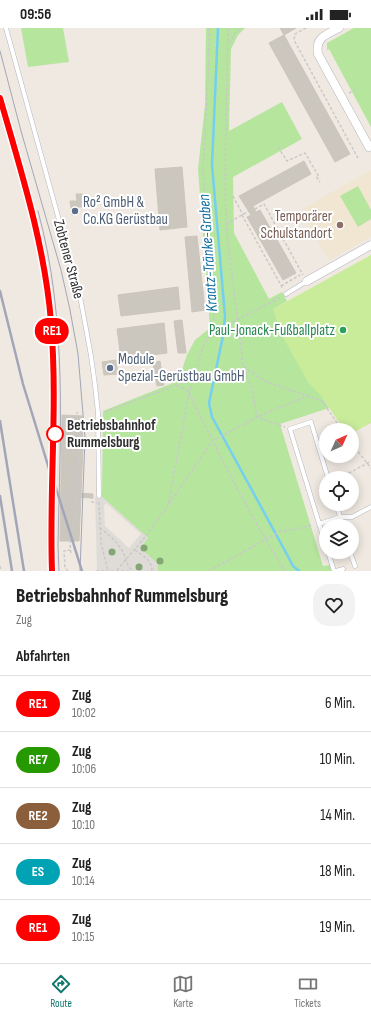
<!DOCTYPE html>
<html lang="de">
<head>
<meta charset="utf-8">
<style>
  body { margin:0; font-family:"Sofia Sans Condensed",sans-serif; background:#f2f2f2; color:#222; height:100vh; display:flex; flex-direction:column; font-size:15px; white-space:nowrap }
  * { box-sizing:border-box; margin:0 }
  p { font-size:13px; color:#767676 }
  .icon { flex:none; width:22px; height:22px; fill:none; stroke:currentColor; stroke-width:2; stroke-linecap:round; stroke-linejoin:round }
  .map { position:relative; height:543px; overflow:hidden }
  .details { display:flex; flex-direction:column; background:#fff; flex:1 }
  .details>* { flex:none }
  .badge { padding:0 8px; border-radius:13px; font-size:14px; line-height:26px }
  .needle { width:26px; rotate:45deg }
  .buttons { position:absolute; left:319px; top:395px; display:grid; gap:8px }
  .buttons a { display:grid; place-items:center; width:40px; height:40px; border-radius:50%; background:#fff; box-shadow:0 2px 10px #0003; font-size:20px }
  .map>.badge { position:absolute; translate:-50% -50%; box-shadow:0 0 0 2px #fff }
  h2 { padding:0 16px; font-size:15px; line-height:36px }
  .round { display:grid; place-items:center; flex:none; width:42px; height:42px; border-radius:16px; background:#f2f2f2 }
  .summary { display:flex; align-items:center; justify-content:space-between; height:68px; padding:0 16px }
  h1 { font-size:19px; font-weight:800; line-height:30px }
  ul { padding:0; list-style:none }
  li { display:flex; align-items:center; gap:12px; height:56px; padding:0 16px; border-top:1px solid #e0e0e0 }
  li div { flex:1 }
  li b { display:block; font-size:15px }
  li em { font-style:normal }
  li .badge { min-width:44px; font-weight:700; text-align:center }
  .status { display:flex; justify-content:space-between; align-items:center; height:28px; padding:0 20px; background:#fff; direction:ltr }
  .status svg { height:11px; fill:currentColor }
  .tabs { display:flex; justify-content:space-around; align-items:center; height:56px; border-top:1px solid #e0e0e0; background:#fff; font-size:11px; color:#767676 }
  .tabs a { display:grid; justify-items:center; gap:2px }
  .tabs .selected { color:#0f766e }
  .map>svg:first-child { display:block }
</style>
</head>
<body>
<div class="status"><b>09:56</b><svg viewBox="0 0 49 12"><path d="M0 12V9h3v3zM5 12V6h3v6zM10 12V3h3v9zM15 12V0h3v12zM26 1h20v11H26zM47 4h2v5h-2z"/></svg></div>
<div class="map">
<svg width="371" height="543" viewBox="0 0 371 543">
  <rect width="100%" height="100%" fill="#efe9e1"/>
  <path fill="#f0e6d1" d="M371,142v67l-42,23 -27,-47 3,-2 -1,-3z"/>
  <path fill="#b6e59e" d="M21,0h42l6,34 -41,5z
    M206,0h39l-7,7 -7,14 -2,82 53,-29 20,37 -69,38 1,56 35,66 13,-7 5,9 -14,8 49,88 7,11 -49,16 43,142 7,-1 2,6h-174v-7l-18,-16 8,-10 -46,-41 1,-86 75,-30 9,-26 8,-15 15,-12 -12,-159 7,-64z
    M354,0h17v99l-42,-78 -2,1v-7z
    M358,158l13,24v9l-13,8 -18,-31z"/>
  <path fill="#c9ec9a" d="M371,227v168l-19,10v-3h-8l-22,-33 -14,-15 -27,-48 -8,-25z"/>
  <path fill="#dfdcd8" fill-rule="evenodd" d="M102,466v3l46,41 -8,10 18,16v7h-61l-2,-74zM106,475l35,31 -12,14 -24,-22 -1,-20z"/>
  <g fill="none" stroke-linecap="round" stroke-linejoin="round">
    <path stroke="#75cff0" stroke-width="2.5" d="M218,0l-6,137 13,151 -2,20 -14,67 3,14 72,132 9,17 6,5"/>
  </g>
  <path fill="#cbc7bf" stroke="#cbc5ba" d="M280,0h16l-12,7z
    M284,7l66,119 -15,8 -66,-119z
    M304,133l7,13 -58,32 3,6 4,-2 36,63 -13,7 -36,-63 4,-2 -12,-19z
    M182,139l5,60 -27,3 -5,-61z
    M76,166h7l1,13h-6z
    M70,173h7l1,13 -6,1z
    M197,208l8,74 -13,2 -7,-75z
    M178,259l2,22 -59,7 -3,-21z
    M182,292l4,33h-8l-4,-32z
    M164,295l3,30 -46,6 -4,-30z
    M116,332l2,14 -14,1 -2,-13z
    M160,333l4,24 -7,1 -4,-23z
    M62,387l20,1 1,32 -4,93h-19z
    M71,421h5l-1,15h-5z
    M73,465l20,1v4l-20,-1z
    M69,475l5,1 -1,11h-5z"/>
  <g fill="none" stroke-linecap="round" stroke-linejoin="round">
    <defs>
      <path id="lane" d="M6,0l74,268 11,60 4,29 3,28 1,83
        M286,266l21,-13
        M336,476l7,22
        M319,496l21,-7h12l19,-10
        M326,518l-36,-117 21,-7 17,56
        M328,524l6,19
        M350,524l5,14
        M336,543l7,-2"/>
      <path id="street" d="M339,0c-13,7 -24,9 -21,26l51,93 2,-1
        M307,253l64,-36"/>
    </defs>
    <use href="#lane" stroke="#b4b7c1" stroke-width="5"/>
    <use href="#street" stroke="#b4b7c1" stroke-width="9"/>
    <path stroke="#c9c9c9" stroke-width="1.5" stroke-dasharray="3 2" stroke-linecap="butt" d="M209,0l-1,51 -5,93 11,147 -2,14
      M228,0l-3,151 1,45 17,142 21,15 58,20 20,29
      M306,0l-11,6 -1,6 65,120
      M229,15l7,-11 5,-4
      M349,65l9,-5
      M278,119l9,14 18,-8 13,22 -2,1 4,6
      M233,168l10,19
      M255,181l9,-5 39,71
      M242,187l41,74
      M226,196l23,-13
      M281,258l19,-11
      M244,339l9,26 4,24 28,10
      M177,358l8,3 4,4c29,60 60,121 96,178
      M105,384l88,-33
      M352,416l19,24
      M340,450l31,-17
      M92,468v6l5,1
      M62,471l13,1 1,-5
      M99,474l2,41 7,28
      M169,476l43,-63 45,-24 50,-21
      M100,500c8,6 16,13 21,21 6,8 4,16 12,22
      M135,522c8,6 17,10 17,21
      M71,525c-3,-15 4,-31 6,-46 2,-31 3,-64 0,-95
      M0,538l1,5
      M117,542l29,-34 22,-30 21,-113 15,-49 8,-11 69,-36
      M68,543l-3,-3 -1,-17 6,-1
      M96,543h33
      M209,543l72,-40 16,-2 15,-4"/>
    <use href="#lane" stroke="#fff" stroke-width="4"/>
    <use href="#street" stroke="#fff" stroke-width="8"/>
    <path stroke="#a3a6b8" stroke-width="1" d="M0,23l21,80 40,139 9,40 8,44 7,84 -5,133
      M38,183c30,109 22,223 20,334l1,26"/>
    <path stroke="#a3a6b8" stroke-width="2.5" d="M0,70c21,73 45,148 51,224 7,83 -1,166 1,249
      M0,263l23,93 27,88
      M0,393l24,150
      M55,457l27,86
      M0,468l12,75"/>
  </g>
  <g fill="#84a574">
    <circle cx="144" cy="520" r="3.5"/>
    <circle cx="112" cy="524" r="3.5"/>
    <circle cx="160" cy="533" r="3.5"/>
    <circle cx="139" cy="539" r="3.5"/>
  </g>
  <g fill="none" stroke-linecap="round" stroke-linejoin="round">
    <defs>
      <path id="line" d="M0,70c21,73 45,148 51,224 7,83 -2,166 1,249"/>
    </defs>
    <use href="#line" stroke="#fff" stroke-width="9"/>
    <use href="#line" stroke="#f00" stroke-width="6"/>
  </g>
  <g fill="#5c6f8a" stroke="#fff" stroke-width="1.5">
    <circle cx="75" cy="183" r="4"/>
    <circle cx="110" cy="340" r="4"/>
  </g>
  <circle fill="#8d6e63" stroke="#fff" stroke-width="1.5" cx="340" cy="197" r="4"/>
  <circle fill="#2e9e5b" stroke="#fff" stroke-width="1.5" cx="343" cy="302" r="4"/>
  <circle fill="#fff" stroke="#f00" stroke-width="2" cx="55" cy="406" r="8"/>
  <g text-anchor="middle" stroke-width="4" stroke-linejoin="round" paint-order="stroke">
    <g font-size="15" fill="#4e5e75" stroke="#fff" text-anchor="start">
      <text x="83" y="179">Ro² GmbH &amp;<tspan x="83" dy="17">Co.KG Gerüstbau</tspan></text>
      <text x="118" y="336">Module<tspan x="118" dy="17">Spezial-Gerüstbau GmbH</tspan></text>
    </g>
    <g font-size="15" fill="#785e54" stroke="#fff" text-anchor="end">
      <text x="332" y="193">Temporärer<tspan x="332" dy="17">Schulstandort</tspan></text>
    </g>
    <g font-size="15" fill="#2e2e2e" stroke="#fff">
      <text transform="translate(69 231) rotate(75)" y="5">Zobtener Straße</text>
    </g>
    <g font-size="15" fill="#27864d" stroke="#fff" text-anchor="end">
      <text x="335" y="307">Paul-Jonack-Fußballplatz</text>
    </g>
    <g font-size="15" font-weight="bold" fill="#2e2e2e" stroke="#fff" text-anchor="start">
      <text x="67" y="402">Betriebsbahnhof<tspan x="67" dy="17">Rummelsburg</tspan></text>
    </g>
    <g font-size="16" font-style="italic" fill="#0d6fa3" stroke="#fff">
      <text transform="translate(207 225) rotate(-94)" y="6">Kraatz-Tränke-Graben</text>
    </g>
  </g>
</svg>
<div class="buttons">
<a><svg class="needle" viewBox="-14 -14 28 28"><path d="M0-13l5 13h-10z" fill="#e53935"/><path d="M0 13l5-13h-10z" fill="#767676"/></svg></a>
<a><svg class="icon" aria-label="locate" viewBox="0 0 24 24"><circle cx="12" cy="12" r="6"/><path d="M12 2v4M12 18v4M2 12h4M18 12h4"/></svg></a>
<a><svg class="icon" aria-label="layers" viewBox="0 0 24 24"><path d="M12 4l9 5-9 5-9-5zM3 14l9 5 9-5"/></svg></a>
</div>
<b class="badge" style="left:52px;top:303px;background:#f00;color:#fff">RE1</b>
</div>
<section class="details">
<div class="summary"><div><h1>Betriebsbahnhof Rummelsburg</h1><p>Zug</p></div><a class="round"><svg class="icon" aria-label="heart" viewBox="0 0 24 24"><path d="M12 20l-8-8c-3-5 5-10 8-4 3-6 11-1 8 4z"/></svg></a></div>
<h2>Abfahrten</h2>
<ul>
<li><span class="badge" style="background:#f00;color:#fff">RE1</span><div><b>Zug</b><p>10:02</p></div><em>6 Min.</em></li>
<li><span class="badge" style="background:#269900;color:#fff">RE7</span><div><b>Zug</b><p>10:06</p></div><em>10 Min.</em></li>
<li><span class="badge" style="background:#8b5e3c;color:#fff">RE2</span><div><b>Zug</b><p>10:10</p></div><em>14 Min.</em></li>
<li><span class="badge" style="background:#00a3b4;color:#fff">ES</span><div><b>Zug</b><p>10:14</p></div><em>18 Min.</em></li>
<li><span class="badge" style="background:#f00;color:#fff">RE1</span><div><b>Zug</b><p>10:15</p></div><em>19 Min.</em></li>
</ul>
</section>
<nav class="tabs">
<a class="selected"><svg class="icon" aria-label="directions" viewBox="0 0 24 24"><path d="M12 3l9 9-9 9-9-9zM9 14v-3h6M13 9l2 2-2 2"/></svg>Route</a>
<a><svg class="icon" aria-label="map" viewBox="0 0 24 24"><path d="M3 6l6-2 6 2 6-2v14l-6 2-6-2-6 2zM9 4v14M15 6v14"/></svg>Karte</a>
<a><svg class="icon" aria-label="tickets" viewBox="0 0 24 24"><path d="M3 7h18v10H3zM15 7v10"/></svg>Tickets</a>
</nav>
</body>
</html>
